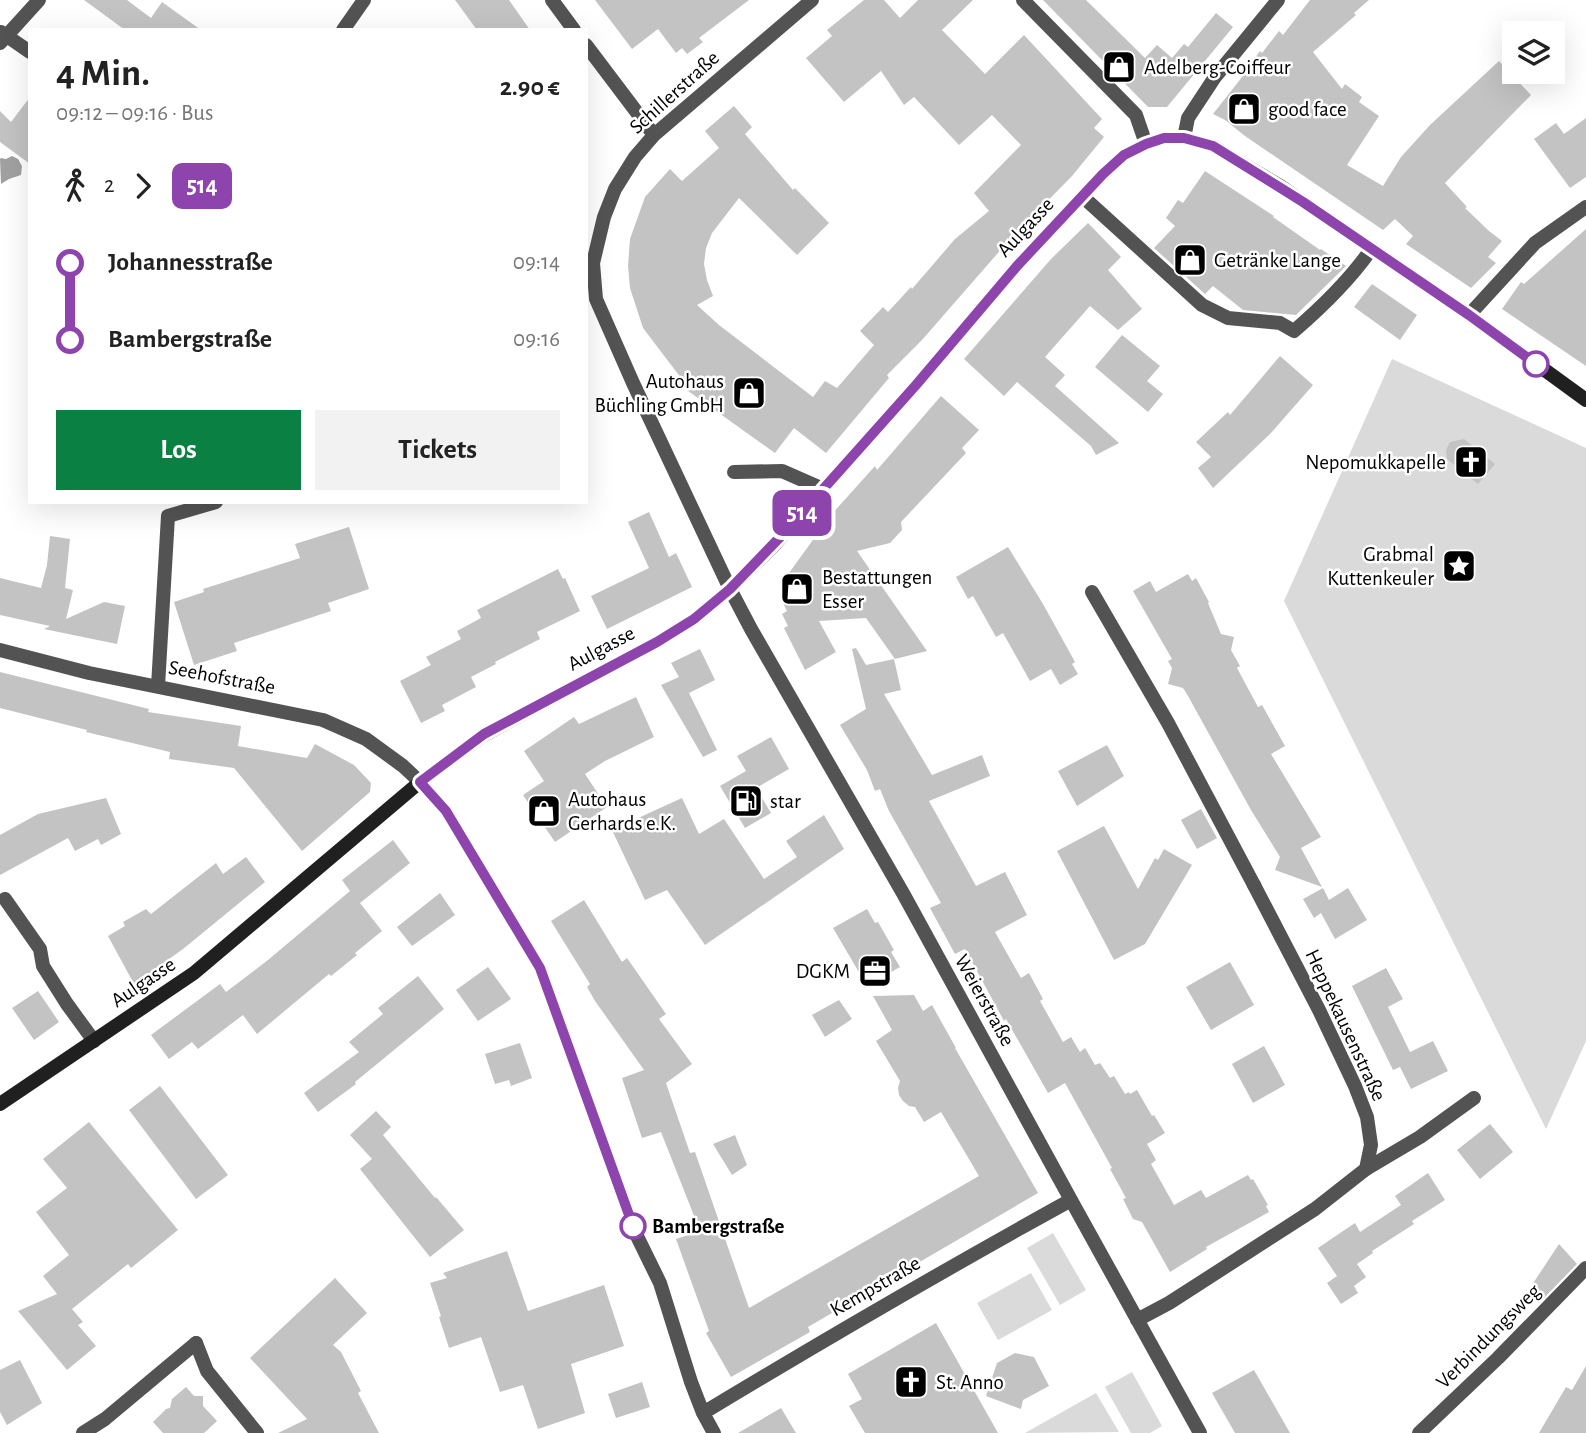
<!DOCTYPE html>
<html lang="de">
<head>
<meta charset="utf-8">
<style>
  body { margin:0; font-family:"Alegreya Sans",sans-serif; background:#f2f2f2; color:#222; height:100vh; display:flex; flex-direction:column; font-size:26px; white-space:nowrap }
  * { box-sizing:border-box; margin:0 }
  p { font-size:23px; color:#767676 }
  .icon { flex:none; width:38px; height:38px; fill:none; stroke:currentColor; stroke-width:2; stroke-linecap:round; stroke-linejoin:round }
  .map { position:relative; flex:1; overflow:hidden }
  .panel { position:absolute; left:28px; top:28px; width:560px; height:476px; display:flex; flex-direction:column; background:#fff; border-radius:0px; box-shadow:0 7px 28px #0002 }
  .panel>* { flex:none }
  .badge { padding:0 14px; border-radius:10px; font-size:24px; line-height:46px }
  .buttons { position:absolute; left:1502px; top:21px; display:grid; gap:14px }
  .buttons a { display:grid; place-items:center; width:63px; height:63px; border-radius:0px; background:#fff; box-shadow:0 7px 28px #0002; font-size:35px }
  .map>.badge { position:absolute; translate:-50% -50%; box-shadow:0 0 0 4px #fff }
  .legs { display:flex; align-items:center; gap:10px; height:77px; padding:0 28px; font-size:23px }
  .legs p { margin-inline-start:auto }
  .head { display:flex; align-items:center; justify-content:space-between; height:119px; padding:0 28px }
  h1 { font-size:38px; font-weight:600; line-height:52px }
  .cta { display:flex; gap:14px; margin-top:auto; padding:14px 28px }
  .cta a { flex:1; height:80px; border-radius:0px; background:#0b8043; color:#fff; font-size:28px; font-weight:600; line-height:80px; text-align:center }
  .cta a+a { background:#f2f2f2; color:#222 }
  ul { padding:0 28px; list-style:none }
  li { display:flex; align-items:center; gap:24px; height:77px; font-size:26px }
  li i { display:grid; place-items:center; width:10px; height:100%; margin:0 9px; background:currentColor }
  li i::after { content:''; width:18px; height:18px; margin:-9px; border:5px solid; border-radius:50%; background:#fff }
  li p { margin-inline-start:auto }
  li:first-child i { background:linear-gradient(#0000 50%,currentColor 0) }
  li:last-child i { background:linear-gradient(currentColor 50%,#0000 0) }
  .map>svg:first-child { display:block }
</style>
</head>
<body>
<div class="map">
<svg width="1586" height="1433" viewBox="0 0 1586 1433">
  <rect width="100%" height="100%" fill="#fff"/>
  <path fill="#dadada" d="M1392,359l194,89v593l-40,88 -262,-528z
    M1053,1233l33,57 -26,15 -33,-57z
    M1031,1273l21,37 -54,30 -21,-37z
    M1132,1372l30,54 -12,7h-19l-26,-46z
    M1096,1393l23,39 -94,1z"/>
  <path fill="#a1a1a1" d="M12,156l6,3 4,7 -1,9 -12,4 -8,5 -1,-25 1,-1 5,1z"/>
  <path fill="#c3c3c3" d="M84,0h43l24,18 11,-16 39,28h-76z
    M455,0h54l21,30h-53z
    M595,0h154l-50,38 4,4 -16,12 -5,-6 -6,5 -18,-24 -26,20z
    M864,0h20l16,18 18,-18h55l-31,30 43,44 39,-39 78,84 -8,9 10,9 -32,39 -61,62 -89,102 -35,35 2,3 -63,75 -32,-25 -19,25 -98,-70 4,-5 -38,-50 -13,-40 -2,-22 2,-27 15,-42 25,-28 12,12 37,-33 -14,-17 29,-25 18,21 -7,7 48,56 2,-2 34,35 -32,32 -58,-57 -27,35 -6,15 -2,16 3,16 6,16 -16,9 22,20 94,72 12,-16 12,7 37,-43 -14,-14 23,-24 5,5 23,-25 1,2 43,-50 34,-28 -15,-18 47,-48 -29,-30 -33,30 -45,-48 -10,8 -23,-34 -37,31 -38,-44 26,-22 -5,-6z
    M1043,0h43l59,58 12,-13 15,13 12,-14 4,3 28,-34 17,14 -66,80h-19z
    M1310,0h59l-15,13 2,2 -43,37 29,37 3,-5 17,13 -3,5 20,14 -32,49 36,21 18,-29 29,-32 69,-64 32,34 -86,88 22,24 -2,1 24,23 13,10 -14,16 8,6 -25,25 -65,-44 7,-8 -18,-17 -12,11 -138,-94 -20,-16 -12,-6 33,-42h-1l15,-21 2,2 17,-22 4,4z
    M30,97v67l-30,-22v-31l11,11z
    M1586,118v59l-16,11 -36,-49 22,-16 8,11z
    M1205,171l69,45 -1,1 47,33 1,-1 25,17 -50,49 -53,-5 -30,-24 -8,8 -51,-46 21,-22 -9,-8 12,-18 5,3z
    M1088,223l33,34 -13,13 34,39 -24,21 -28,-24 -45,51 20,18 -10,11 64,57 -23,12 -5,-9 -74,-64 -13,14 -40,-37 87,-100z
    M1586,229v137l-84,-57 19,-27 3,2z
    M1372,284l45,31 -17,25 -46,-33z
    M1122,335l38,31 -13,15 16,13 -15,18 -53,-45z
    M1280,356l33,29 -42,48 -58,55 -15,-20 13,-11 -15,-15 32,-30 2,3z
    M941,396l38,34 -17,18 4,5 -65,69 1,8 -12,13 -33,8 70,100 -32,8 -29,-41 -47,3 17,31 -31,18 -21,-42 4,-2 -6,-12 5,-3 -6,-12 6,-3 -6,-12 50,-69 44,-49 2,4z
    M1464,439l31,25 -17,20 -31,-25 -1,-9 4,-8z
    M649,512l20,45 7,-4 16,34 -85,42 -16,-33 58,-28 -21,-46z
    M349,527l20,62 -41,14 3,8 -97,32 3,8 -43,14 -20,-63 30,-10 -1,-3 97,-31 -5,-14z
    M50,536l20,3 -5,49 8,2 -7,29 38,-17 21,4 -8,38 -73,-15 6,-3 -50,-11v-37l41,10 6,-23z
    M1008,547l35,57 32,58 -3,2 6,10 -18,11 -9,-16 -21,12 -27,-48 -7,4 -23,-41 -5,3 -12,-22z
    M558,569l5,10 2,-1 15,33 -43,21 3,7 -45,23 1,2 -25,13 5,10 -34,18 3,6 -24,12 -21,-42 31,-16 -5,-8 35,-18 -4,-8 24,-13 -4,-8z
    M1188,574l4,7 4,-3 13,24 -1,1 13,31 13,3 -3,13 9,16 -3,2 21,39 4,-2 23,41 -14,8 50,83 -20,11 21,39 -47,-17 5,-13 -29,-47 -63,-114 -5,-8 -15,-4 4,-16 -4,-7 4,-2 -39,-68 17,-10 6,11z
    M856,648l10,17 28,-6 7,31 -17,4 48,81 50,-20 8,21 -61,25 47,85 29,-14 22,43 -32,17 26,46 8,-5 14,26 -3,2 23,41 8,-5 9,15 5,-4 10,17 5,-2 10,15 4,-2 11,18 4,-2 1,2 7,-4 15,26 2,-1 11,18 -18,11 9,16 -5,4 23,41 27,-15 5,8 42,-23 3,5 2,-1 15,26 -2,1 3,6 -63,35 1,2 -37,23 -28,-50 -9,-3 -10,-20 3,-1 -16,-29 2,-1 -47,-85 -17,10 -42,-74 -2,2 -39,-72 -10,5 -25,-46 11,-5 -52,-92 -9,-22 -5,2 -8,-21 -27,-45 26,-16 -14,-60z
    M700,649l15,31 -26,13 28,57 -14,7 -42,-72 18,-8 -8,-14z
    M0,672l149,37 -1,3 93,14 -3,20 69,12 8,-14 39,21 17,18 -1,9 -68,59 -68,-83 -65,-9 1,-7 -84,-20 1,-2 -87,-22z
    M636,697l18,40 -49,24 -20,13 22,33 -52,35 -32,-47 21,-14 -20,-30 50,-34 5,7z
    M771,737l18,32 -33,19 15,25 -26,15 -25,-42 26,-15 -9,-15z
    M1107,745l17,31 -47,30 -19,-35z
    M106,798l15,36 -20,11 -3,-6 -23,12 -7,-13 -68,37v-40l38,-21z
    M682,798l17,36 25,-15 40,60 33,-22 -11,-16 38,-26 20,34 -139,96 -38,-55 -22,10 -33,-70z
    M1201,809l16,29 -20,11 -16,-29z
    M1104,826l34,63 17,-31 3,2 6,-11 28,16 -47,79 -31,16 -57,-109z
    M393,840l17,23 -50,40 22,28 -27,22 2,2 -26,21 -2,-2 -72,60 -14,-19 -45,34 -6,-7 -23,17 -18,-24 69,-51 6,8 42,-32 82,-69 -8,-11z
    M246,857l19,25 -82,67 -49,35 -26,-48 17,-10 -2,-4 23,-13 5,5 65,-51 7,11z
    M1323,888l6,12 19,-12 19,32 -32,19 -14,-26 -7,5 -11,-19z
    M440,893l15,22 -43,31 -15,-19z
    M584,900l38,62 5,-4 39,56 -7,5 33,45 -26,19 24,70 5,-1 54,156 230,-132 -38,-64 -17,10 -9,-15 -6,-1 -6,-5 -4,-6 -1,-7 2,-7 -24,-40 16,-11 -19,-34 41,-1 9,16 9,-6 24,43h-1l83,145 -230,134 2,5 -79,45 -25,-44 3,-2 -33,-92 24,-8 -39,-99 -19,6 -20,-60 22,-8 -49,-69 -8,-14 3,-3 -39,-63z
    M867,909l8,14 3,-1 16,28 -3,2 9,15 -33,19 -34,-58z
    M1230,962l24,43 -43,25 -25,-43z
    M488,967l23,32 -33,22 -22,-31z
    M1386,968l17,31 -15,8 22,45 23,-11 15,30 -37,18 -11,-22 -7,3 -41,-84z
    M418,976l26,33 -89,73 1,2 -38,28 -14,-19 55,-41 -10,-10 34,-28 -5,-6z
    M38,991l21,31 -25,18 -22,-32z
    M839,1000l13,19 -27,18 -13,-22z
    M520,1043l12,35 -21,8 -2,-6 -14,4 -10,-30z
    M1264,1046l21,39 -32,18 -21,-39z
    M160,1086l68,89 -32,24 -67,-89z
    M376,1111l15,16 -8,8 52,63 1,-1 28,33 -34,27 -70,-88 12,-10 -22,-24z
    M89,1122l89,108 -47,38 -3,-4 -56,45 11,13 -5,3 18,21 -29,24 -49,-59 39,-17 -14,-18 26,-21 -33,-43 31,-24 -24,-29z
    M1490,1124l23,28 -33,27 -23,-29z
    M735,1135l12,30 -15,10 -19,-31z
    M1428,1173l17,27 -33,21 2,3 -42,27 1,2 -16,11 9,13 -12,9 4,7 -17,11 -14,-21 10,-7 -19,-28 37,-25 5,9 41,-27 -6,-9z
    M1559,1244l18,20 -38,39 -11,-12z
    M507,1251l21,60 76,-26 20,61 -53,18 14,49 -47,16 -15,-44 -23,7 -19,-55 -32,11 -10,-31 2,-1 -11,-33 17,-5 -4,-5z
    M335,1278l32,35 -34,32 8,7 20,39 -3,2 21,40h-101l29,-14 -57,-61z
    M936,1323l62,110h-133l-16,-27 13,-7 -14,-25z
    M1015,1353l19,4 15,29 -26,14 -2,9 -35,-13 11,-33z
    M20,1360l22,43 -35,22 -7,-13v-42z
    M1586,1366v67h-47l27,-46 6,3z
    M1254,1370l36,63h-55l-23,-40z
    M642,1382l8,25 -34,11 -8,-24z
    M186,1387l8,9h9v10l14,15 -13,12h-41l-10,-11 13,-13 4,-1 2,-9z
    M781,1408l15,25h-58z"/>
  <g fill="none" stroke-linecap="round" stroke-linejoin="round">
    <path stroke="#535353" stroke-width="14" d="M1082,196l120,109 26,13 52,5 14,8c29,-25 56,-51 78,-83
      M734,472l48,-1 41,18
      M1092,592l76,131 86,162
      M158,686l10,-170 48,-14
      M5,899l35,50 3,17 24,38 27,37
      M1366,1169l54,-32 54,-39
      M196,1343l11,28 50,62
      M1419,1433l79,-75 88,-90"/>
    <path stroke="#535353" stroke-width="14" d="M552,0l22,30
      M812,0l-158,135 -19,22 -20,32 -11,28 -11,46 3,36 37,84 97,206 21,40 153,266 167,305 129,233
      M1023,0l113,115 10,29
      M343,30l21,-30
      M1,32l29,20
      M0,43l39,-43
      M586,45l68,90
      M1184,138l4,-20 27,-41 63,-77
      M1469,315l66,-72 51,-36
      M0,650l89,23 234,47 43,19 37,27 17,16 26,29 94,157 94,262 26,53 31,99 12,31 11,20
      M1137,1320l32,-17 146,-94 51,-40 5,-24 -4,-28 -12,-31 -36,-76 -65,-125
      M703,1413c121,-73 243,-144 368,-213
      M83,1433l22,-14 91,-76"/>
    <path stroke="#202020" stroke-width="14" d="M0,1104l194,-131 226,-191 64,-47 173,-93 37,-23 36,-30 45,-45 141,-159 101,-119 86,-92 21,-19 22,-11 18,-6h20l29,8 67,40 100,68 89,61 117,85"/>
  </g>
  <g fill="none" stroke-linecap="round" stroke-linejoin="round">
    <defs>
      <path id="line-1" d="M633,1226l-93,-258 -94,-157 -26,-29 64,-48 173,-92 37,-23 36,-30 54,-56 132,-148 101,-119 86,-92 21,-19 22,-11 18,-6h20l29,8 90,56 166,113 67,49"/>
    </defs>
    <use href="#line-1" stroke="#fff" stroke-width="16"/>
    <use href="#line-1" stroke="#8e44ad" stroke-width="10"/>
  </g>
  <defs>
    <symbol id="shop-square" viewBox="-11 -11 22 22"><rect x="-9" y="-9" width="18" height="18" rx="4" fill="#000" stroke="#fff"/><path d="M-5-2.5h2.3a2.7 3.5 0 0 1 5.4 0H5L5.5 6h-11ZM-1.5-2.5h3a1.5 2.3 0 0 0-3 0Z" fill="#fff"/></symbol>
    <symbol id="church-square" viewBox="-11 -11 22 22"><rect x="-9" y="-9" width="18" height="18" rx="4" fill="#000" stroke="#fff"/><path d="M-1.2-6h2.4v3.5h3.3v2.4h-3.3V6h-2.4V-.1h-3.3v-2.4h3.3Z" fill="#fff"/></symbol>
    <symbol id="sight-square" viewBox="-11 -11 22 22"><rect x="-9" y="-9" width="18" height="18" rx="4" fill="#000" stroke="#fff"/><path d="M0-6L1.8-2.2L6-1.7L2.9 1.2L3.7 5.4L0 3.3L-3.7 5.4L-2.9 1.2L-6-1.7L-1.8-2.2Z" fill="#fff"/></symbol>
    <symbol id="fuel-square" viewBox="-11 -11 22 22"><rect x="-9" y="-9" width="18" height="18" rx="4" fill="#000" stroke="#fff"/><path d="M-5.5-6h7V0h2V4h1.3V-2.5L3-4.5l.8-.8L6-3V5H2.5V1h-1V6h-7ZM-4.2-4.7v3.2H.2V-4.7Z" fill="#fff"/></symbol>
    <symbol id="office-square" viewBox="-11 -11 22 22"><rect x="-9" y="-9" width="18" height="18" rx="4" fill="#000" stroke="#fff"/><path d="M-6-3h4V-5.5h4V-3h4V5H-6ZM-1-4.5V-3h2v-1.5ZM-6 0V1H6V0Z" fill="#fff"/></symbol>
  </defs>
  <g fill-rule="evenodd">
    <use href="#shop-square" x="1100" y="48" width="38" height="38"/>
    <use href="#shop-square" x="1225" y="90" width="38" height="38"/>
    <use href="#shop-square" x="1171" y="241" width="38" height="38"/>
    <use href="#shop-square" x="730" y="374" width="38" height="38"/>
    <use href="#church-square" x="1452" y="443" width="38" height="38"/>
    <use href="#sight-square" x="1440" y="547" width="38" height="38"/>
    <use href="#shop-square" x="778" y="570" width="38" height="38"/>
    <use href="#fuel-square" x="727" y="782" width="38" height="38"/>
    <use href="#shop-square" x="525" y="792" width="38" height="38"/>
    <use href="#office-square" x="856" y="952" width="38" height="38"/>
    <use href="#church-square" x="892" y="1363" width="38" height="38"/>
  </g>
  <g fill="#fff" stroke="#8e44ad" stroke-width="3.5">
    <circle cx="1536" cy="364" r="12"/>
    <circle cx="633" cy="1226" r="12"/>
  </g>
  <g text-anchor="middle" stroke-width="5" stroke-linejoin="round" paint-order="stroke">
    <g font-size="21" fill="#000" stroke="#fff" text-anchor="start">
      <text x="1144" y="74">Adelberg-Coiffeur</text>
      <text x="1268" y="116">good face</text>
      <text x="1214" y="267">Getränke Lange</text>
      <text x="724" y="388" text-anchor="end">Autohaus<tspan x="724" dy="24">Büchling GmbH</tspan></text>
      <text x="1446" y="469" text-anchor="end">Nepomukkapelle</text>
      <text x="1434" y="561" text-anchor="end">Grabmal<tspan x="1434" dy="24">Kuttenkeuler</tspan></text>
      <text x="822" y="584">Bestattungen<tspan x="822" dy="24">Esser</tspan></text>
      <text x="568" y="806">Autohaus<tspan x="568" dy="24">Gerhards e.K.</tspan></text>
      <text x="770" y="808">star</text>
      <text x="850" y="978" text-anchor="end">DGKM</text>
      <text x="936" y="1389">St. Anno</text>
    </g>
    <g font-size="21" fill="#000" stroke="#fff">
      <text transform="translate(674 92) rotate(-42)" y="7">Schillerstraße</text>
      <text transform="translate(1025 227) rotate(-47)" y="7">Aulgasse</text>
      <text transform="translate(601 648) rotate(-28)" y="7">Aulgasse</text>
      <text transform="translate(222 677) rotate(11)" y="7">Seehofstraße</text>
      <text transform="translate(143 982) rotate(-34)" y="7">Aulgasse</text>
      <text transform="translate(985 1000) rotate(61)" y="7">Weierstraße</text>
      <text transform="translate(1346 1025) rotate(65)" y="7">Heppekausenstraße</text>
      <text transform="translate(875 1286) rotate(-30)" y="7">Kempstraße</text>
      <text transform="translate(1488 1336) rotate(-45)" y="7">Verbindungsweg</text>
    </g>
    <g font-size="21" font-weight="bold" fill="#000" stroke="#fff" text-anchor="start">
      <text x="652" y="1233">Bambergstraße</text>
    </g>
  </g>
</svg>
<div class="buttons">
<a><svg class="icon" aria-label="layers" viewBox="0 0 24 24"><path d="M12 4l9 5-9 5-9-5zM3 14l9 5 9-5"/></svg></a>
</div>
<b class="badge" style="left:802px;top:513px;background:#8e44ad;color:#fff">514</b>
<section class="panel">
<div class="head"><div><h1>4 Min.</h1><p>09:12 – 09:16 · Bus</p></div><b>2.90 €</b></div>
<div class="legs"><svg class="icon" aria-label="walk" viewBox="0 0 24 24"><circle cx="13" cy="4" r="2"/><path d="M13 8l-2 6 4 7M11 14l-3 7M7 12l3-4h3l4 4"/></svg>2<svg class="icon" aria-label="forward" viewBox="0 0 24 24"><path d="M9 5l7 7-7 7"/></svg><b class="badge" style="background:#8e44ad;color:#fff">514</b></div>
<ul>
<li><i style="color:#8e44ad"></i><b>Johannesstraße</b><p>09:14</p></li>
<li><i style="color:#8e44ad"></i><b>Bambergstraße</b><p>09:16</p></li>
</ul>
<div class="cta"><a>Los</a><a>Tickets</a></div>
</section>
</div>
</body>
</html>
